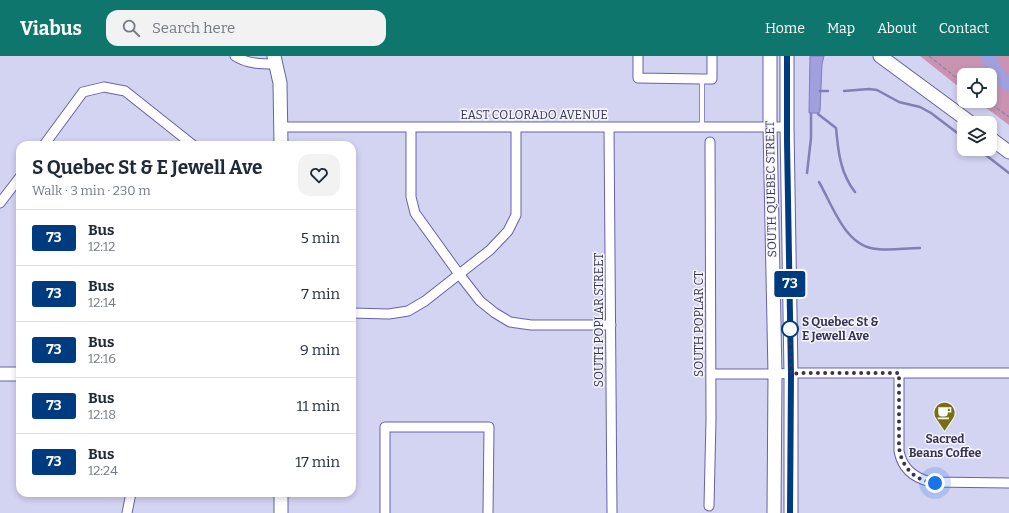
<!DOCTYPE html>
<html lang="en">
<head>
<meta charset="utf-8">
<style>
  body { margin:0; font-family:Bitter,serif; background:#f2f2f3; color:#1f2937; height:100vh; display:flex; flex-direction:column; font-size:15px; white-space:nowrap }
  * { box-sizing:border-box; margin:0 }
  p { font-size:13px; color:#747a83 }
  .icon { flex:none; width:22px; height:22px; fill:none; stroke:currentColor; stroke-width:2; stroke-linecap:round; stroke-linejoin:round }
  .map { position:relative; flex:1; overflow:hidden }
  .details { position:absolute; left:16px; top:85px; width:340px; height:356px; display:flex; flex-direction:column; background:#fff; border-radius:12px; box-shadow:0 2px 6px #0003 }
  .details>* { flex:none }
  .badge { padding:0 8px; border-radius:3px; font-size:14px; line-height:26px }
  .tools { position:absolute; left:957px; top:12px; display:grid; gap:8px }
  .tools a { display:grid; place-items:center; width:40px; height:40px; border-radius:8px; background:#fff; box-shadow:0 2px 6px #0003; font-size:20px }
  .you { position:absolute; width:20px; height:20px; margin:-10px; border:3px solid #fff; border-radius:50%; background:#1a73e8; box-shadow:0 0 0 6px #1a73e833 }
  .map>.badge { position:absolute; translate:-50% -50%; box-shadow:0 0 0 2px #fff }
  .round { display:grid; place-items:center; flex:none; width:42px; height:42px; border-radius:12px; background:#f2f2f3 }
  .head { display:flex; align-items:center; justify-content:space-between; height:68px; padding:0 16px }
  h1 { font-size:19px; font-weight:700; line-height:30px }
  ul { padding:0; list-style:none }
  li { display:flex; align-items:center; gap:12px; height:56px; padding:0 16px; border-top:1px solid #e0e1e3 }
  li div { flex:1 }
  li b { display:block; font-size:15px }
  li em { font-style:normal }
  li .badge { min-width:44px; font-weight:700; text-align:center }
  header { display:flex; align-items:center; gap:24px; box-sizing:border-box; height:56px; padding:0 20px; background:#0f766e; color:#fff }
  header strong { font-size:19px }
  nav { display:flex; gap:22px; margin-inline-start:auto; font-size:14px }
  .search { width:280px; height:36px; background:#f2f2f3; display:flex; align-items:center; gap:10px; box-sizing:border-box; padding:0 14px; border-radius:12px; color:#747a83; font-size:15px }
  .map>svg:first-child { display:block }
</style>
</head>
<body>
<header>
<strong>Viabus</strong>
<div class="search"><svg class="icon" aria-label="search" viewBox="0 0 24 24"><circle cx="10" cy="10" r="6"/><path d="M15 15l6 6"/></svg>Search here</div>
<nav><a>Home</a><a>Map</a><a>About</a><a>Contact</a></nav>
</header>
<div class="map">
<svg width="1009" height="457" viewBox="0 0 1009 457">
  <rect width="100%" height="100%" fill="#d3d3f2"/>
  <path fill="#ca93b1" d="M920,0h89v69l-32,-24h13v-26h-26v16z"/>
  <path fill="#a19fdd" stroke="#817fb4" d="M810,0h14l-2,8 -2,47 -1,2h-10z"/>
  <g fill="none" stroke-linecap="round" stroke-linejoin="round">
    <path stroke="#817fb4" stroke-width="2.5" d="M820,35h8
      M844,35l25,-2 8,1 22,12 21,5 11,6 33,25
      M818,58l18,14c2,22 4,45 19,64
      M978,93l31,24
      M807,117l4,-35v-24
      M819,126c14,24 26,65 58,67 14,2 28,-1 43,-1"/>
    <path stroke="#a19fdd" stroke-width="15" d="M988,0c4,11 10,22 21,28"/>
    <defs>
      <path id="lane" d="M702,23v48"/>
      <path id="street" d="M235,0c12,8 27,8 41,8
        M638,0v22l64,1h10v-23
        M282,71h505
        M609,71l3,386
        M411,72v69l4,16 44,61 21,27 15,12 15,9 21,3h80
        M44,89l39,-53 21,-5 21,4 68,54
        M0,147l20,-26
        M352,257l37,1 19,-3 17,-10 65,-51 18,-19 8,-16v-87
        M899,317v78c3,17 15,27 32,31l78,1
        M711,318h64l25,-1h209
        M709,450l2,-87 -1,-277
        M127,457l4,-20
        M385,457v-86h104l-1,86"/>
      <path id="secondary" d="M274,0l6,27 1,62
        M770,0v70l5,248 -1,139
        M787,0v71l4,247v139
        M880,0l91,67
        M990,82l19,14
        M0,318h20
        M281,457v-20"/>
    </defs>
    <use href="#lane" stroke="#6662a8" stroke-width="6"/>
    <use href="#street" stroke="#6662a8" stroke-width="11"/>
    <use href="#secondary" stroke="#6662a8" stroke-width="15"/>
    <path stroke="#8a89a9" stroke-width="1.5" stroke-dasharray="4 2" stroke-linecap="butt" d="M929,0l35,28
      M987,45l22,16
      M989,67v-5"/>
    <use href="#lane" stroke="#fff" stroke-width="4.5"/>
    <use href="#street" stroke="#fff" stroke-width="9"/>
    <use href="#secondary" stroke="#fff" stroke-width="13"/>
  </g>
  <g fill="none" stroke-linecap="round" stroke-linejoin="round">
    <defs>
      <path id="line" d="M787,0v85l4,233 -1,139"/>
    </defs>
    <use href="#line" stroke="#fff" stroke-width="9"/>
    <use href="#line" stroke="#003b80" stroke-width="6"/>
    <path stroke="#363454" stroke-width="4" stroke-dasharray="0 7.2" d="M790,273l1,45 9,-1h99v74c2,20 16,34 36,36"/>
  </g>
  <defs>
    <symbol id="cafe-pin" viewBox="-11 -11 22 30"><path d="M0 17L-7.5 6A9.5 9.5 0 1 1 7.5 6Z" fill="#777010" stroke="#f6f6fe"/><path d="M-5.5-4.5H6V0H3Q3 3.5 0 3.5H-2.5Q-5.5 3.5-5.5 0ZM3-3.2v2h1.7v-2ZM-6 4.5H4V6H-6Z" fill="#fff"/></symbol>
  </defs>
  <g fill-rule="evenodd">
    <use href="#cafe-pin" x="932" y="344" width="25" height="34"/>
  </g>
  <circle fill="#fff" stroke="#003b80" stroke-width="2" cx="790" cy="273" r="8"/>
  <g text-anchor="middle" stroke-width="3" stroke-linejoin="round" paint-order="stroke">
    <g font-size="12" fill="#363454" stroke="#f6f6fe">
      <text x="534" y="63">EAST COLORADO AVENUE</text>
      <text transform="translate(771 133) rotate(-91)" y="4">SOUTH QUEBEC STREET</text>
      <text transform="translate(599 264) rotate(-90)" y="4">SOUTH POPLAR STREET</text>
      <text transform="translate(699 268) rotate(-90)" y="4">SOUTH POPLAR CT</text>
    </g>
    <g font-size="12" font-weight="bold" fill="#363454" stroke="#f6f6fe" text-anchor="start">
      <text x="802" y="270">S Quebec St &amp;<tspan x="802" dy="14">E Jewell Ave</tspan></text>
    </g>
    <g font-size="12" font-weight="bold" fill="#363454" stroke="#f6f6fe">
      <text x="945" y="387">Sacred<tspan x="945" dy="14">Beans Coffee</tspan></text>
    </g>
  </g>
</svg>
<div class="tools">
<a><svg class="icon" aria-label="locate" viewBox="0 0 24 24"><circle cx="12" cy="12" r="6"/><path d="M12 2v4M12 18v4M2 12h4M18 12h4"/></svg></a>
<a><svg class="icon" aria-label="layers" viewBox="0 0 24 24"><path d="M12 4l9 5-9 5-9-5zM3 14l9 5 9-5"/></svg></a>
</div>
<div class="you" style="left:935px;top:427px"></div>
<b class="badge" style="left:790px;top:228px;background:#003b80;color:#fff">73</b>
<section class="details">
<div class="head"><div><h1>S Quebec St &amp; E Jewell Ave</h1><p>Walk · 3 min · 230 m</p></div><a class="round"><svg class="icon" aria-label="heart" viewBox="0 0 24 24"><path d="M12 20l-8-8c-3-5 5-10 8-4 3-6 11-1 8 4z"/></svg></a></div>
<ul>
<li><span class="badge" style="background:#003b80;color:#fff">73</span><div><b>Bus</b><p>12:12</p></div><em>5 min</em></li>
<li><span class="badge" style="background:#003b80;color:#fff">73</span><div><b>Bus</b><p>12:14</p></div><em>7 min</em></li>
<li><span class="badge" style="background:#003b80;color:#fff">73</span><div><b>Bus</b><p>12:16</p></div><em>9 min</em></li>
<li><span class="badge" style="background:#003b80;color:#fff">73</span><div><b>Bus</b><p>12:18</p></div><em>11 min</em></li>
<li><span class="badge" style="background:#003b80;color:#fff">73</span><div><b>Bus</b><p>12:24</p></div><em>17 min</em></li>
</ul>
</section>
</div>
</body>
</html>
